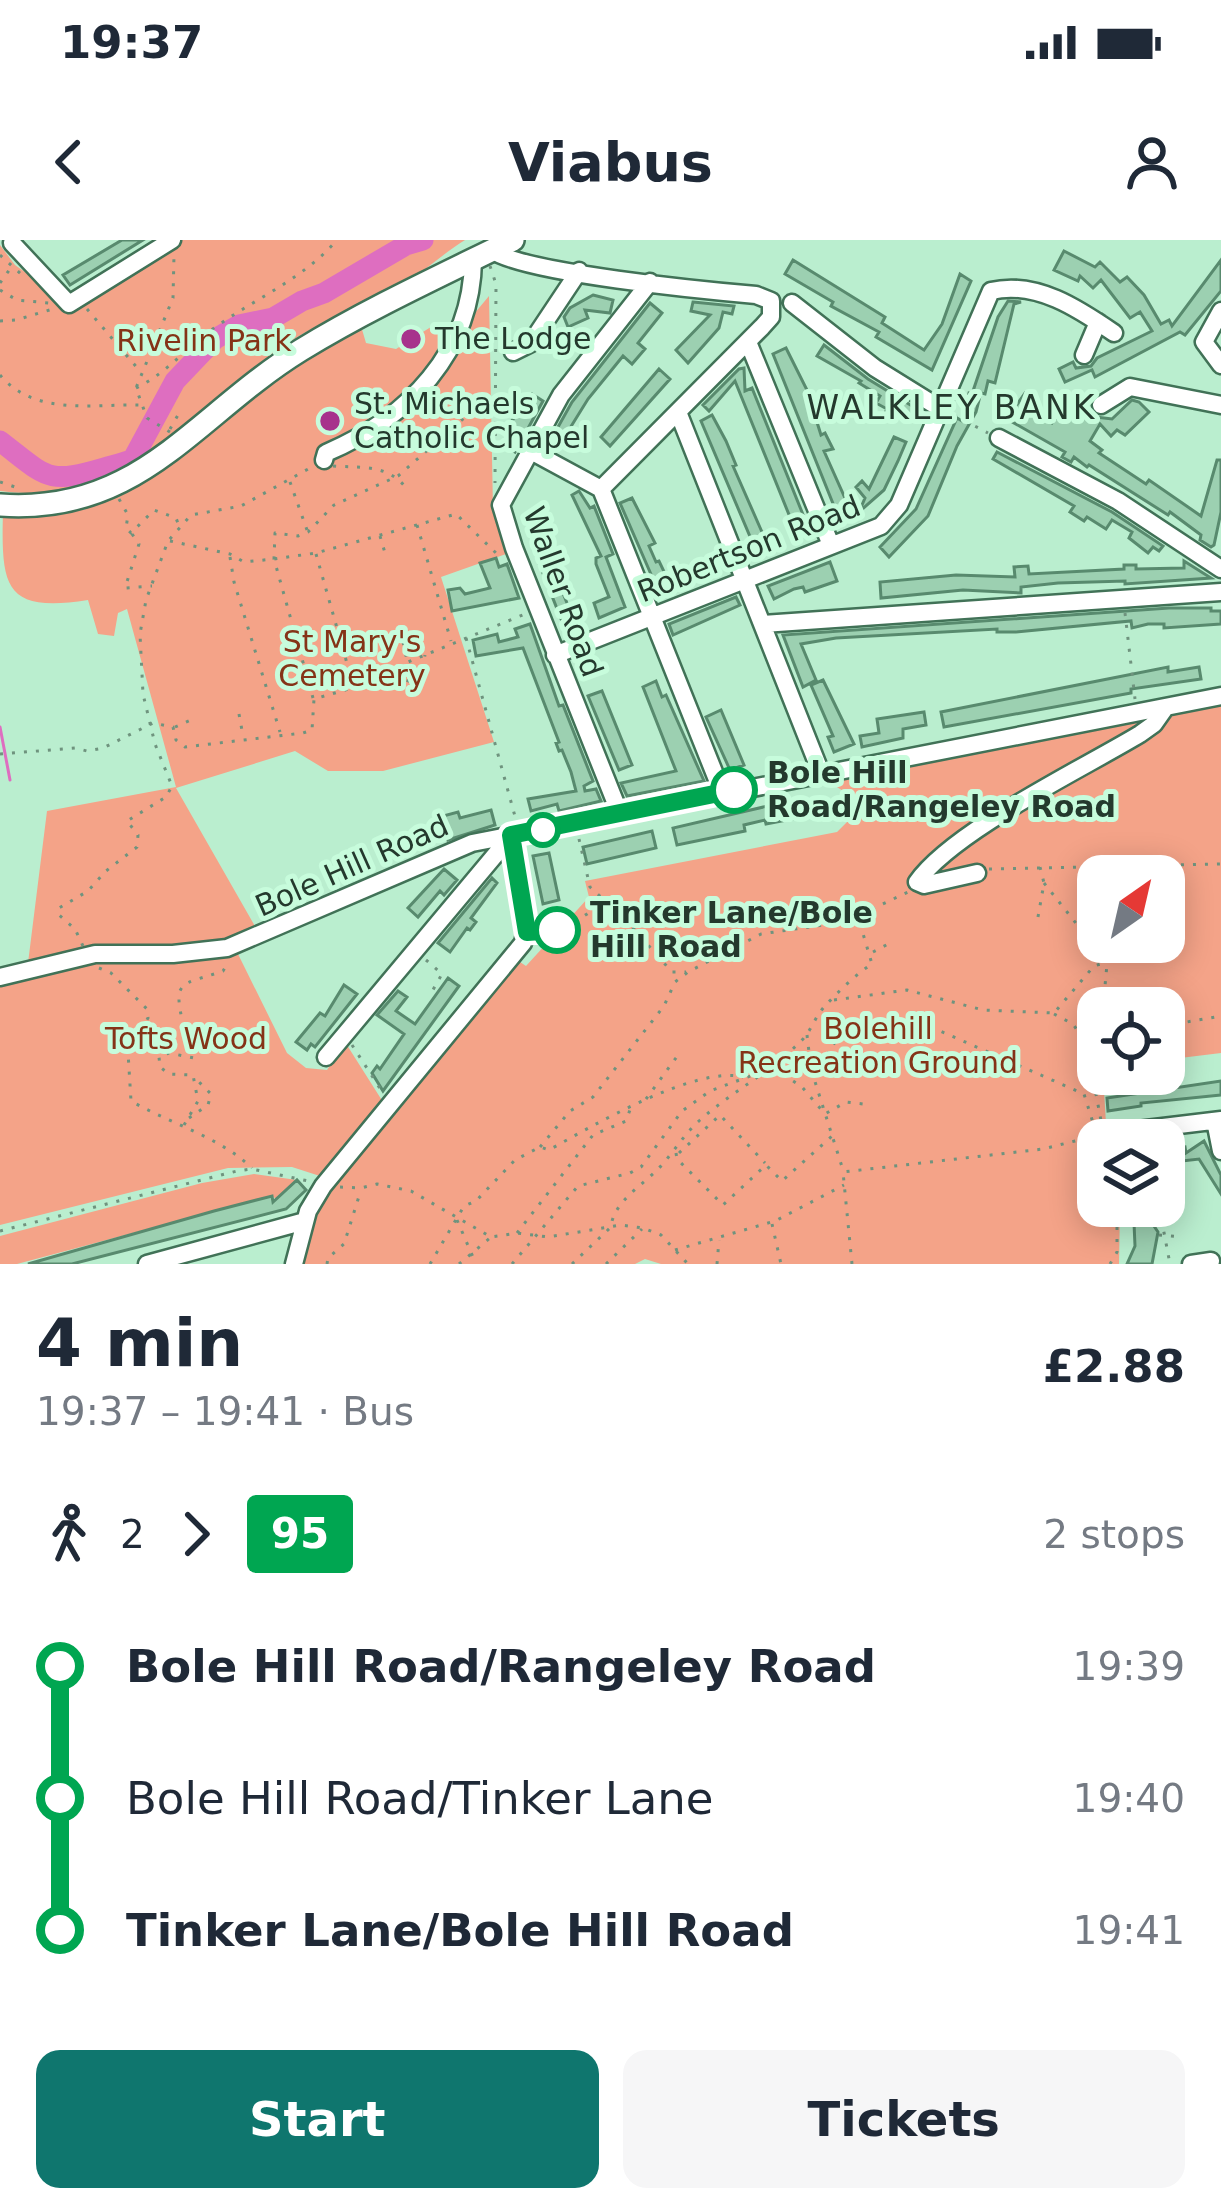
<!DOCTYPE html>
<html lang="en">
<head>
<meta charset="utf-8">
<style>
  body { margin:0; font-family:"DejaVu Sans",sans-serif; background:#f6f6f7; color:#1f2937; height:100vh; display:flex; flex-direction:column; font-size:45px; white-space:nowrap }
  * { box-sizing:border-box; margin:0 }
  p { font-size:39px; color:#747a83 }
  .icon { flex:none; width:66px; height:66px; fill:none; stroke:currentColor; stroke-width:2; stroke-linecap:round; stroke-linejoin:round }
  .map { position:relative; height:1024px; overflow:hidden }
  .panel { display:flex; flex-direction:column; background:#fff; flex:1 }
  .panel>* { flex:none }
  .badge { padding:0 24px; border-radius:9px; font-size:42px; line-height:78px }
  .needle { width:78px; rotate:34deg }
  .controls { position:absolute; left:1077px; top:615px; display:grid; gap:24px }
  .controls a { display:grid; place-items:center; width:108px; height:108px; border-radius:24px; background:#fff; box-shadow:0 6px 30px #0003; font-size:60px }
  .map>.badge { position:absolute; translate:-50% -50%; box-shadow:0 0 0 6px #fff }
  .legs { display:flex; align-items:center; gap:18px; height:132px; padding:0 36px; font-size:39px }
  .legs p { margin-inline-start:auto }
  .headline { display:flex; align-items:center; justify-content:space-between; height:204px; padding:0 36px }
  h1 { font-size:66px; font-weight:700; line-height:90px }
  .button { display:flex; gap:24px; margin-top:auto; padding:24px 36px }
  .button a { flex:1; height:138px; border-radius:24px; background:#0f766e; color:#fff; font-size:48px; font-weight:700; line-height:138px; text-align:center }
  .button a+a { background:#f6f6f7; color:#1f2937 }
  ul { padding:0 36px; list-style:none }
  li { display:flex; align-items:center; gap:42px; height:132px; font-size:45px }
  li i { display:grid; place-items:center; width:18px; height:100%; margin:0 15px; background:currentColor }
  li i::after { content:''; width:30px; height:30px; margin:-15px; border:9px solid; border-radius:50%; background:#fff }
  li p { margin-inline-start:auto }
  li:first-child i { background:linear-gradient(#0000 50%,currentColor 0) }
  li:last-child i { background:linear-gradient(currentColor 50%,#0000 0) }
  .status { display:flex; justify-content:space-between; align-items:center; height:84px; padding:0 60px; background:#fff; direction:ltr }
  .status svg { height:33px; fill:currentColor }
  header { display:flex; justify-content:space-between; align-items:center; height:156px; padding:0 36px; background:#fff; font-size:54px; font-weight:700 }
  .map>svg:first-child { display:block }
</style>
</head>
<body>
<div class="status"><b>19:37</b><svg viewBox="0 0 49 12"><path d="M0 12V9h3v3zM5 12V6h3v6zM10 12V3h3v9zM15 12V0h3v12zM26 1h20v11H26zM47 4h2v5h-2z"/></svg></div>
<header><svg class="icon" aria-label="back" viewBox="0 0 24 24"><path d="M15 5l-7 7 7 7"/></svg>Viabus<svg class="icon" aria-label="person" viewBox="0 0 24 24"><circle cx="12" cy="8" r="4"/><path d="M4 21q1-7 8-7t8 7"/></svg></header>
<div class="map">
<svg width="1221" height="1024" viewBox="0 0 1221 1024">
  <rect width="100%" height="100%" fill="#baeecf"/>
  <path fill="#f4a388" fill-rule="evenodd" d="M181,0h284c-21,13 -39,30 -60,43 -38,24 -84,36 -121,63 -89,61 -164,162 -284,145v-246l15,20 58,41z
    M489,56l4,214 13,44 -65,23 53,165 -111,29h-55l-33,-20 -119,37 84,147 -23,17 50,101 19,15 21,2 18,-28 38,60 -60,75 -31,-10 -64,1 -228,57v-242l49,-16 -22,4 20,-160 129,-24 -49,-178 -9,4 -4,23 -16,-2 -10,-34c-84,13 -87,-13 -85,-89l80,-1 38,-15 189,-142 51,-27 5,17 30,6 38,-24 9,17 21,-16z
    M1221,464v349l-57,7v-52h-66v66h5l4,66h-9v66h22l-1,58h-458l-16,-5 -10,5h-334l19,-66 197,-238 9,6 63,-69 -4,-16 252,-49 12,-12 6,-22 -30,-18zM1098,636h66v66h-66z
    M254,934l43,6 -20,19 -6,-3 -254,68h-17v-28l202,-53z"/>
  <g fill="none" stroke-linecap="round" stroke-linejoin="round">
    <path stroke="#de6ec0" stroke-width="3" d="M0,487l10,53"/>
    <path stroke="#de6ec0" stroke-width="21" d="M0,201c47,36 46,44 104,27 10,-3 19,-4 29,-9l42,-78 40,-42 24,-14 34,-7 29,-17 22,-8 82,-48 17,-5"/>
  </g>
  <path fill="#9cd0b1" stroke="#588a6e" stroke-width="3" d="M122,0h21l-73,45 -7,-10z
    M1064,11l31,16 5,-5 20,20 7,-5 17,18 17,29 8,-4 3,6 49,-66v31l-36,44 -5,-3 -85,45 -3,-7 -27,12 -6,-13 14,-7 3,6 15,-2 6,-8 55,-27 -12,-19 -10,6 -29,-38 -8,8 -13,-12 -2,5 -24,-11z
    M793,20l92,57 -3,6 42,27 18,-26 18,-50 11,7 -39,89 -56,-33 3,-5 -48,-26 2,-4 -48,-28z
    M593,55l20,5 -3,13 -25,-3 3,8 -20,9 -4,-10 6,-9z
    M1008,61l13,1 -7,2 -19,79 -7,-2 -3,13 -12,-3 25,-74z
    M693,62l41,4 -2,8 -9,-2 -4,16 -31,35 -12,-13 34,-35 -19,-4z
    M650,63l12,10 -24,30 7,6 -13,15 -9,-8 -35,43 -26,42 -9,-5 19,-34z
    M824,105l44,34 49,30 -6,11 -15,-7 -2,4 -9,-4 2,-4 -11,-6 4,-7 -21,-13 2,-2 -44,-25z
    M786,108l21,42 14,45 4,-2 8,16 -9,2 29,65 -13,5 -67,-167z
    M744,128l1,23 7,-3 58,144 -12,5 -63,-156 -26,30 -6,-6 36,-36z
    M659,129l11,10 -60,67 -9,-9z
    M969,153l11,3 -4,16 -19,34 -29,70 -39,41 -9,-10 36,-38 41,-91 5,3z
    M1025,153l12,8 -6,10 21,12 17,-23 13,10 3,-6 11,13 16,2 20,-19 7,2 10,10 -24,23 -8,-5 -6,6 -11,-12 -10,17 12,9 -3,3 47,31 3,-4 52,36 16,-56h4v52l-7,33 -3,2 -11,-7 1,-5 -31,-23 -2,3 -79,-50 -2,2 -13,-10 -3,5 -9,-5 3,-5 -58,-33z
    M532,154l11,7 -28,51 -13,-9 12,-17 -4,-3z
    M712,175l14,26 10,24 -3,1 36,82 -12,5 -56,-132z
    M894,197l12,5 -8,19 -14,29 -25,22 6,-14 -9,-11 6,-6 7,8z
    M997,212l115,60 51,34 -4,5 -6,-4 -5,6 -19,-15 3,-6 -20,-12 -6,9 -19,-12 -3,4 -14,-9 4,-6 -81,-47z
    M579,251l11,17 4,-2 19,48 -7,3 19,50 -26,11 -5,-15 15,-6 -13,-33v-6l5,-2 -29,-61z
    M632,258l23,45 -6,3 7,16 3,-1 8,17 10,-5 5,11 -22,11 -40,-92z
    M496,318l3,9 8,-3 12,34 -67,13 -4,-21 12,-2 5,6 25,-6 -10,-25z
    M549,319l29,71 -11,4 -28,-71z
    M1184,321l27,17 -86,6v-3l-67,2 -37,4v6l-58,-3 -82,8 -1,-16 76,-7 59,2 -1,-10 14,-1 1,8 95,-5v-4h12v4l48,-1z
    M830,322l7,19 -32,11 -2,-5 -9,2 -20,10 -6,-13z
    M736,357l4,8 -67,30 -4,-11z
    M1169,368h42v3h10v13l-57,4v-4h-16l-16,4 -1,-7 -115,11h-19v-3l-161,9 -35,6 15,36 -13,7 -20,-52z
    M530,384l29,82 4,-1 30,76 -9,5 1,5 11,-2 5,12 -42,10 -2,-7 -26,7 -3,-12 48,-8 -5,-19 -9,-22 -3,1 -3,-8 3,-1 -36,-94 -47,8 -3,-16 24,-6 2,8 19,-5 -3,-8z
    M1168,427v5l31,-5 2,12 -70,10v4l-187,34 -3,-15z
    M823,440l31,64 -20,8 -6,-15 5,-1 -22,-51z
    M656,441l6,16 4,-2 38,86 -77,15 -6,-13 55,-12 -33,-84z
    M602,451l30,74 -13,5 -31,-74z
    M721,470l23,55 -14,5 -24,-53z
    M924,472l2,13 -23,4v9l-41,9 -2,-11 19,-3 -2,-14z
    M772,565l1,7 22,-3 2,9 -31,6 -1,-4 -21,5 1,6 -68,14 -4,-17z
    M491,570l4,15 -47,15 -5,-24 15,-4 2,6z
    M652,591l4,17 -69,16 -4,-17z
    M549,613l10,47 -16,4 -10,-48z
    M444,629l13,11 -13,15 -4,-4 -22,26 -10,-9z
    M492,638l5,5 -26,35 5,4 -6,8 -3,-2 -17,24 -12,-9z
    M448,738l11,8 -76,105 -11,-18 5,-7 3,3 24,-35 -27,-19 21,-24 9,6 -11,14 19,13z
    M344,745l13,9 -42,53 -4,-3 -4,6 -11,-8 24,-29 5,3z
    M1221,841v14l-80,8v3l-33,5 -1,-13z
    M1204,901l17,34v19l-22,-35 -35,4v-14l21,-2 1,6z
    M297,940l9,10 -20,19 -214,55h-44l186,-53 58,-15 1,6z
    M1127,966l25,2v15l6,9 -6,32h-25l8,-18 -1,-23 -7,1z"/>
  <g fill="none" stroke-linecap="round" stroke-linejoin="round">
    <defs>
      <path id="minor" d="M12,3l57,61 103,-64
        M492,10c29,23 218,41 264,45l15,6v16l-9,10 -161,162
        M792,63l83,65 66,41
        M1221,71l-17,31 17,23
        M748,102l83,203
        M513,112l18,-9 48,-72
        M1084,115l14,-33
        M1101,165l29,-18 91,18
        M678,172l143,361
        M999,198l119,63 103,68
        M529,210l72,39 121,303
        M324,220l2,-7c82,-35 146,-101 147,-193
        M763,384l458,-32
        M555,415l326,-129 18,-21 92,-214c45,-11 88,18 123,42
        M620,574l-106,-266 -13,-43 60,-110 89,-113
        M917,642c36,-51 165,-113 223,-148l14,-10 12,-17
        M917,642l7,3 53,-12
        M527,692l38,-3
        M0,737l95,-23h78l54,-6 245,-105 749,-147
        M326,817l185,-221
        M1215,881l6,30
        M1113,893l108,-13
        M147,1024l158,-43
        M294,1024l14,-53 15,-25 200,-243 5,-21 -17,-87
        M1191,1024l20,-3"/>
      <path id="major" d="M0,265c140,10 194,-89 301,-155 67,-41 141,-75 212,-110"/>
    </defs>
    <use href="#minor" stroke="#417257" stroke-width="21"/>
    <use href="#major" stroke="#417257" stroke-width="26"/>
    <path stroke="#6f937e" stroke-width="3" stroke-dasharray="3 9" stroke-linecap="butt" d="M0,15l21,19
      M490,26l6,18 -1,199
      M0,43l10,-14
      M0,50l17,10 32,3
      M87,69l52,61
      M0,81l16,-1 40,-12
      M0,135c34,41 92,29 139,30
      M136,148c33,-16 53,-44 84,-64 40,-28 84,-46 117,-84
      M954,175l34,18
      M170,189l8,-14
      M170,192l-23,-14 -11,-30 37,-90 1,-43
      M333,226c30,2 55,-2 74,23
      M0,242l15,5
      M290,242l17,48
      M119,259l9,16 -2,13 5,5 23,-23 22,8 3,8
      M417,285l34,116
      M132,294l7,10 -14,44 27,-2
      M380,296l5,17
      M170,301l60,13 14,8 30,-3 42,-6 140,-39 40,39 5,-2
      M316,314l38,134
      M230,317l4,25 46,150
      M1125,373l10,86
      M466,398l50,182
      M403,402l4,18
      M395,437l17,5 9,-7 4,-20
      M313,458l-39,-139 1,-26 23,3 10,-4 26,-27 64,-29 89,-78 8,-2
      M239,474l4,22
      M175,487l16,-7
      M0,514l75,-6 12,3 16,-3 50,-25 20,4 3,13 9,7 118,-14 9,-3 2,-31 80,-23 14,-14 117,-48
      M579,599l11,48 36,33 46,52h14
      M989,629l232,-5
      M1044,643l62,78
      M1038,677l6,-34 -4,-16
      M575,682l27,-18
      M83,706l-8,-17 -16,-14v-7l29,-17 18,-20 31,-24 1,-12 -11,-14 39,-24 6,-11 -17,-42 -12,-50 -3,-60 6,-34 22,-59 23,-26 50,-9 69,-38
      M873,712l19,-10
      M426,720l16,14 -12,21
      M99,728l12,5 36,36 1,9 -20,34 3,49c40,23 87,35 121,67
      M834,760l73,-10 76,20 71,3 40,-47 13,-4
      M1103,768l6,-66
      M1054,774l19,10 23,34
      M1164,786l57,-10
      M807,795l4,34 32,101
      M352,805l31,48
      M1098,817l-2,37 6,32
      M811,829h7l26,-41 71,-8 169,74 11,35
      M646,859l35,-48
      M189,878l19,-13 3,-11 -15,-15
      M184,885l14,-24 -5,-26 -24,-1 -9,-7 -1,-10 10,-4 25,5 8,-20 -18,-10c-12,-50 -4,-42 39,-57l6,-10
      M1087,885l15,8
      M540,907l30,-36 23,-14 71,-91 11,-24 13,-10 73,-38 96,-14
      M676,913l1,6 46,46 43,-40 16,16 50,-45
      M679,913l41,-38 45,48
      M340,947l21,1 16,-4 34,7 80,46 26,-4 31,4 73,-12 22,3 18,7 27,29
      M1152,972l10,10 8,42
      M457,980l19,44
      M772,984l9,40
      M0,991l237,-60 15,-2 61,13
      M517,993l76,-98 33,-14 5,-14
      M1159,995l23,2
      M675,1010l100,-29 69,-36
      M327,1024l1,-6 16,-14 17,-54
      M430,1024l34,-58 12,-5 39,-41 25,-13 9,3c43,-24 147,-85 194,-73
      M459,1024l31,-26
      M512,1024l66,-78 52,-13 11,-6 41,-56 28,-20 43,-16h31l18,12 23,27 21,-12 17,2
      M572,1024l39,-37c2,-24 30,-41 46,-57 16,-16 26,-35 43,-50 34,-30 70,-47 103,-81 9,-10 12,-22 21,-32 12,-13 33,-34 48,-43l-13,-44 9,-9 40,-19
      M606,1024l36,-35
      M717,1024l2,-24
      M852,1024l-9,-92 200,-23 56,-14
      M1110,1024l7,-12v-46"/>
    <use href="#minor" stroke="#fff" stroke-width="16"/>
    <use href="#major" stroke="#fff" stroke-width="21"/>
  </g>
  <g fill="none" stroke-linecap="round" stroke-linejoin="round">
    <defs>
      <path id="line-1" d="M557,690l-30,2 -16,-97 223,-45"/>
    </defs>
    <use href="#line-1" stroke="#fff" stroke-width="27"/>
    <use href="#line-1" stroke="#00a651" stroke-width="18"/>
  </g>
  <g fill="#a7338c" stroke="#c7fcdc" stroke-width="4.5">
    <circle cx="411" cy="99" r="12"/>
    <circle cx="330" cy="181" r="12"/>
  </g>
  <g fill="#fff" stroke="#00a651" stroke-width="6">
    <circle cx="734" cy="550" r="21"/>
    <circle cx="543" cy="590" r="15"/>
    <circle cx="557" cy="690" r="21"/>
  </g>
  <g text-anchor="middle" stroke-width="10" stroke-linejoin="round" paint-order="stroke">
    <g font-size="30" fill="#24392d" stroke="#c7fcdc" text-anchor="start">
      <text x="435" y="109">The Lodge</text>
      <text x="354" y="174">St. Michaels<tspan x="354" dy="34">Catholic Chapel</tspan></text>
    </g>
    <g font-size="30" fill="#853317" stroke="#c7fcdc">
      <text x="204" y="111">Rivelin Park</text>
      <text x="352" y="412">St Mary's<tspan x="352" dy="34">Cemetery</tspan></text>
      <text x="878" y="799">Bolehill<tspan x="878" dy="34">Recreation Ground</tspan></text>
      <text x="186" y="809">Tofts Wood</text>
    </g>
    <g font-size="30" fill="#24392d" stroke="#c7fcdc">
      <text transform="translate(749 309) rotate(-22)" y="10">Robertson Road</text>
      <text transform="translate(563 352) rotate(70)" y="10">Waller Road</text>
      <text transform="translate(352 626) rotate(-24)" y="10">Bole Hill Road</text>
    </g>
    <g font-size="30" font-weight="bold" fill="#24392d" stroke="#c7fcdc" text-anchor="start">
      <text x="767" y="543">Bole Hill<tspan x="767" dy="34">Road/Rangeley Road</tspan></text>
      <text x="590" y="683">Tinker Lane/Bole<tspan x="590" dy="34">Hill Road</tspan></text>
    </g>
    <g font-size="33" letter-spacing="3" fill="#24392d" stroke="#c7fcdc">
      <text x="952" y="179">WALKLEY BANK</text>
    </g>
  </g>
</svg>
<div class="controls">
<a><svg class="needle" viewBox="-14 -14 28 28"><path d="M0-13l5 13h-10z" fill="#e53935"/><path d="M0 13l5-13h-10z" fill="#747a83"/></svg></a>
<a><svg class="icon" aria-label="locate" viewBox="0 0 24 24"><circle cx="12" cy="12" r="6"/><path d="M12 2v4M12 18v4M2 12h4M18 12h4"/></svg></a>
<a><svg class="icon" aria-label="layers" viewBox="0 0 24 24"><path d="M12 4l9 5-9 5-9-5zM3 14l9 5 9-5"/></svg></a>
</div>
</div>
<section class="panel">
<div class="headline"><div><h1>4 min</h1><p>19:37 – 19:41 · Bus</p></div><b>£2.88</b></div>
<div class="legs"><svg class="icon" aria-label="walk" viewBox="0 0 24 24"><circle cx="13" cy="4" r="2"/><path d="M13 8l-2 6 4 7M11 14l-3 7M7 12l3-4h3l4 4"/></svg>2<svg class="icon" aria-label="forward" viewBox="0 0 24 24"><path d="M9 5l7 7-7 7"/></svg><b class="badge" style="background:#00a651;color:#fff">95</b><p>2 stops</p></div>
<ul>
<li><i style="color:#00a651"></i><b>Bole Hill Road/Rangeley Road</b><p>19:39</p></li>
<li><i style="color:#00a651"></i><span>Bole Hill Road/Tinker Lane</span><p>19:40</p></li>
<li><i style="color:#00a651"></i><b>Tinker Lane/Bole Hill Road</b><p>19:41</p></li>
</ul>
<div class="button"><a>Start</a><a>Tickets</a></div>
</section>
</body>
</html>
